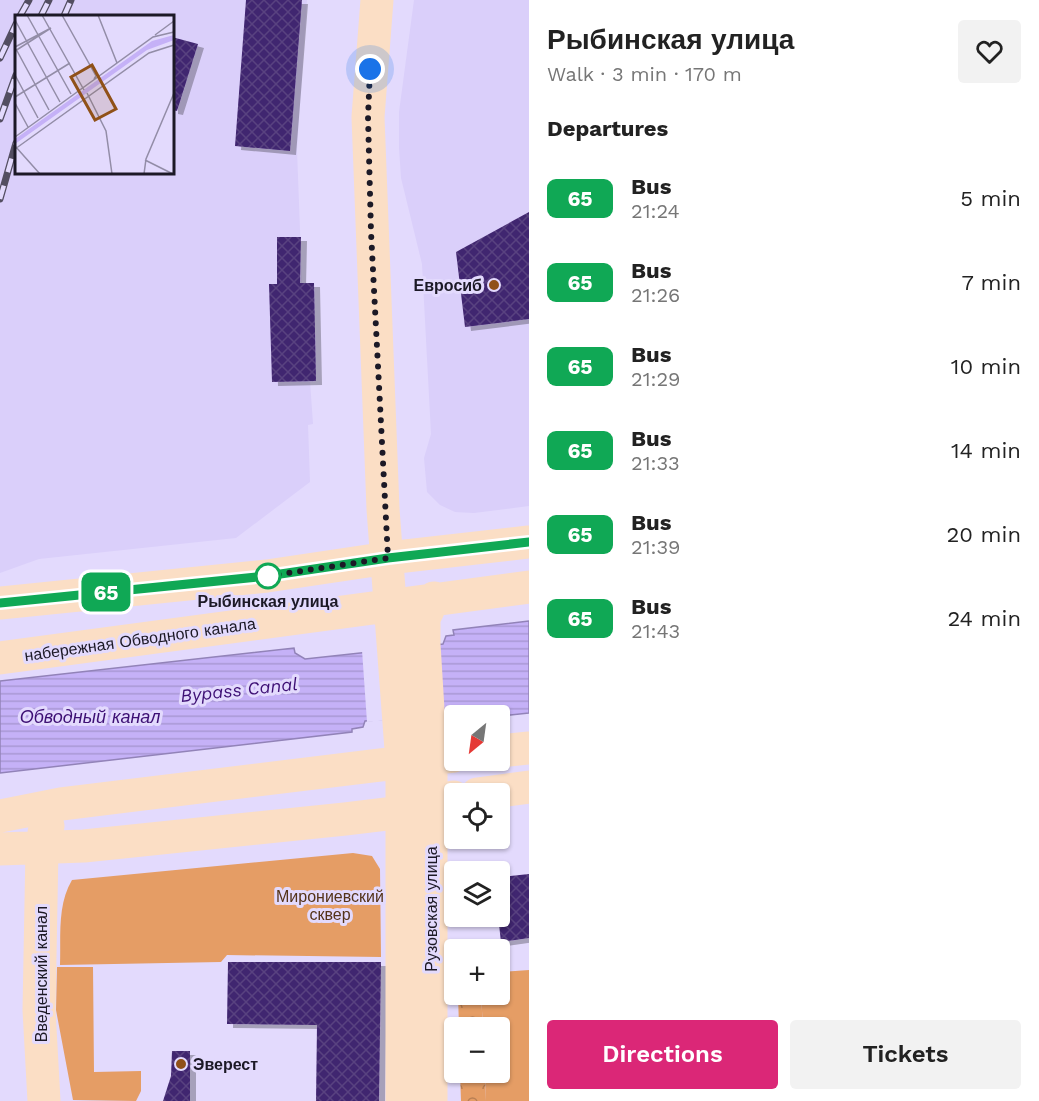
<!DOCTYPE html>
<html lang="en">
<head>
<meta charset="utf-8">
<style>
  body { margin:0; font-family:"Work Sans",sans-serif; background:#f2f2f2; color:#222; height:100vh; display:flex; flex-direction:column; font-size:22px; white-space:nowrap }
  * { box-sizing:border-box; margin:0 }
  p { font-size:20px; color:#767676 }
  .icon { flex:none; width:33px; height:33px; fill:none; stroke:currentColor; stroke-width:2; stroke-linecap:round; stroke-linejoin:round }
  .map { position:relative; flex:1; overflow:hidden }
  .details { display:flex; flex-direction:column; background:#fff; width:510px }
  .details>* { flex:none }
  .badge { padding:0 12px; border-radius:9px; font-size:21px; line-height:39px }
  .needle { width:39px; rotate:209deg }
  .buttons { position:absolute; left:444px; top:705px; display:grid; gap:12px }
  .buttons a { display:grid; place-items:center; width:66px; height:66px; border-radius:6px; background:#fff; box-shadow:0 2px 4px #0004; font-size:30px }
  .you { position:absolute; width:30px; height:30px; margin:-15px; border:4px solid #fff; border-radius:50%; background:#1a73e8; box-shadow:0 0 0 9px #1a73e833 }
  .map>.badge { position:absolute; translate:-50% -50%; box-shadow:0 0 0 3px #fff }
  h2 { padding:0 18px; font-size:22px; line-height:54px }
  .round { display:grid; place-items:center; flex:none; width:63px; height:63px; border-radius:6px; background:#f2f2f2 }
  .overview { display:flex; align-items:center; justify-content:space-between; height:102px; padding:0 18px }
  h1 { font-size:28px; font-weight:600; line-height:45px }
  .primary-button { display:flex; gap:12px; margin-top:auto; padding:12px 18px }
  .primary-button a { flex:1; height:69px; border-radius:6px; background:#db2777; color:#fff; font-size:24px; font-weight:600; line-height:69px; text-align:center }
  .primary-button a+a { background:#f2f2f2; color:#222 }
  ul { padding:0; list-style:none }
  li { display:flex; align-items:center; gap:18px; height:84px; padding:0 18px }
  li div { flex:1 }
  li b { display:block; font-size:22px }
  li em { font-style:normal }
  li .badge { min-width:66px; font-weight:700; text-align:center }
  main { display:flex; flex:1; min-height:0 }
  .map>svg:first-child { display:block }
</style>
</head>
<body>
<main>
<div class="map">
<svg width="529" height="1101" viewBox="0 0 529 1101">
  <defs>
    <pattern id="forest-crowns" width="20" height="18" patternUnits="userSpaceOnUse" patternTransform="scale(1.5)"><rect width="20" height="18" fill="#e59d65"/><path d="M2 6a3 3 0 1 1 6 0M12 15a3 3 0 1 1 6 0" fill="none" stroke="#b97f53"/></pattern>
    <pattern id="water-rules" width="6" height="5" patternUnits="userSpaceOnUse" patternTransform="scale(1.5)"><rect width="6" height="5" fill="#c5b1f7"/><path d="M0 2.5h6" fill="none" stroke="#a998d4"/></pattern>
    <pattern id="building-cross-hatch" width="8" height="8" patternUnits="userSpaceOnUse" patternTransform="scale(1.5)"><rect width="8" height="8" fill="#412570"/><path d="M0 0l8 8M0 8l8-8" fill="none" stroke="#594380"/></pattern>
    <filter id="shadow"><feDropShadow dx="6" dy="4" stdDeviation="0" flood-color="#0004"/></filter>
  </defs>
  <rect width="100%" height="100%" fill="#e3dafd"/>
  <path fill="#dacffa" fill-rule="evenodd" d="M0,0h307l-10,150 5,133h12l2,98h-6l3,43 -5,1 2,57 -74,56 -197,21 -39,14zM16,16h156v156h-156z
    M414,0h115v506l-55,7 -19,-1 -15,-7 -13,-13 -3,-34 7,-24 -9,-170 -21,-86 -2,-30v-36z"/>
  <path fill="#e59d65" d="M353,853l19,3 8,13 1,88 -154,-2 -6,7 -161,3c1,-28 -3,-60 12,-85z
    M57,967h36l1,105 47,-1v20l-5,10 -63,-1 -17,-90z
    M529,970v131h-43l-1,-28 15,-1v-44l-17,-1 -2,-32 19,-1v-22z"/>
  <path fill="url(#forest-crowns)" d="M458,995h23l2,32h-24z
    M460,1073h25l1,28h-25z"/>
  <path fill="url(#water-rules)" stroke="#9283b8" stroke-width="1.5" d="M529,621v92l-29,3h-46l-1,3 -9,-5 -79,7 -2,6 -11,2v3l-352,41v-92l294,-33 1,5 10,6 138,-15 3,-8 8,-1 -1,-5z"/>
  <path fill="#e3dafd" d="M395,647l49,68 -77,7 -5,-72z"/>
  <path fill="url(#building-cross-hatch)" filter="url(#shadow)" d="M246,0h56l-12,151 -55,-5z
    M172,37l26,7 -21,67 -5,-1z
    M529,212v107l-64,8 -9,-75z
    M277,237h24l-1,46h14l2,98 -44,1 -3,-98h8z
    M529,874v64l-28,4 -3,-26 2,-39z
    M228,962h153l-2,139h-63l1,-76 -90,-1z
    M172,1051h18v50h-27l8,-25z"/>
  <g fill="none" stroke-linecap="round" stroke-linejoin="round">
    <path stroke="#fbdec5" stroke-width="33" d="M377,0l-9,117 15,392 19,254v338
      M0,603l267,-27 121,-18 141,-16
      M0,658l529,-71
      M500,751l29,-3
      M477,794l52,-7
      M0,816l61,-12 393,-48
      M0,849l84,-3 261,-27 58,-7 27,-10 24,-5
      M44,1101l-5,-91 3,-162 2,-15 4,-7
      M431,1101v-342l-7,-115v-26l10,-20"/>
    <defs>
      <path id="rail" d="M20,16l9,-16
        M41,16l8,-16
        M64,16l7,-16
        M0,58l16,-34
        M0,119l16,-44
        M0,199l16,-56"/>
    </defs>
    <use href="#rail" stroke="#534e61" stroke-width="7"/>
    <use href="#rail" stroke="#e3dafd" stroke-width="4.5" stroke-dasharray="14" stroke-linecap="butt"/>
  </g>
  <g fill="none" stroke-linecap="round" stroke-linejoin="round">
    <defs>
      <path id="line" d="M0,603l267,-27 121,-18 141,-16"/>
    </defs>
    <use href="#line" stroke="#fff" stroke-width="14"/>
    <use href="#line" stroke="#10a855" stroke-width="9"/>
    <path stroke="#1c1926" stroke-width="6" stroke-dasharray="0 10.8" d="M268,576l120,-18 -17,-326 -3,-115 2,-48"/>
  </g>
  <g fill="#905118" stroke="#e3dafd" stroke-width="2">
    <circle cx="494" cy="285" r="6"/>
    <circle cx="181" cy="1064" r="6"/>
  </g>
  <circle fill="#fff" stroke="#10a855" stroke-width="3" cx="268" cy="576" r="12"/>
  <g text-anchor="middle" stroke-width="6" stroke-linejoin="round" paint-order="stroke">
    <g font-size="16" font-weight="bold" fill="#1c1926" stroke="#e3dafd" text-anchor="end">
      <text x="482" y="291">Евросиб</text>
      <text x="193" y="1070" text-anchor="start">Эверест</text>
    </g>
    <g font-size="16" font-weight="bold" fill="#1c1926" stroke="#e3dafd">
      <text x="268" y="607">Рыбинская улица</text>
    </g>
    <g font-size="16" fill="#1c1926" stroke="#e3dafd">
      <text transform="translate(140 639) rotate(-8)" y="6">набережная Обводного канала</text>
      <text transform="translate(431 909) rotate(-90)" y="6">Рузовская улица</text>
      <text transform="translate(41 974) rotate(-90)" y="6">Введенский канал</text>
    </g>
    <g font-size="16" fill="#543319" stroke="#e3dafd">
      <text x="330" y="902">Мирониевский<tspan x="330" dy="18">сквер</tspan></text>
    </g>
    <g font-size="18" font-style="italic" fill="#3d0f74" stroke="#e3dafd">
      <text transform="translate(239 690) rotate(-6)" y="6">Bypass Canal</text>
      <text x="90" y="723">Обводный канал</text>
    </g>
  </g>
  <g transform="translate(15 15)">
    <rect width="159" height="159" fill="#e3dafd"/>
    <path d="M159,20v5l-27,10 -132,94v-5l137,-98z" fill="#c5b1f7"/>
    <path fill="none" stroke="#938da7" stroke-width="1.5" d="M12,0l44,79M27,0l42,75M47,0l34,61 -2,3M83,0l19,48M0,5l45,82M140,20l19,-14M0,32l36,-19 -36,23M1,34l33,61M0,60l23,43M72,78l19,38 6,43M0,82l55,-34M0,88l13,24M0,122l138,-100 21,-5M0,131l25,28M0,134l134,-96 25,-8M130,145l28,14M129,159l2,-15 28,-66"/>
    <path fill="#905118" fill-opacity="0.15" stroke="#905118" stroke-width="3" d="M77,50l24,44 -21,11 -24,-43z"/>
    <rect width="159" height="159" fill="none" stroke="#1c1926" stroke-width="3"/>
  </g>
</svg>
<div class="buttons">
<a><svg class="needle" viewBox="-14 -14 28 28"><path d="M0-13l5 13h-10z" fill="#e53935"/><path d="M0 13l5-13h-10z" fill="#767676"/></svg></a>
<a><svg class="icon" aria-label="locate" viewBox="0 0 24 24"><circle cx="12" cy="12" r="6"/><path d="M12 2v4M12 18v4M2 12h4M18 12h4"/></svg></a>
<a><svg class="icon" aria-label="layers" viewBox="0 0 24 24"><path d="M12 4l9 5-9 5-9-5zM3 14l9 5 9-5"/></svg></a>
<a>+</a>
<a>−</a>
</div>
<div class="you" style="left:370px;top:69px"></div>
<b class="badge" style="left:106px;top:592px;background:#10a855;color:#fff">65</b>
</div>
<section class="details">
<div class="overview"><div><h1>Рыбинская улица</h1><p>Walk · 3 min · 170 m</p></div><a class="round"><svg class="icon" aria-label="heart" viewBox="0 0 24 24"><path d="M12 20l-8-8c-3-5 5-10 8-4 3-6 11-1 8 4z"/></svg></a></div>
<h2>Departures</h2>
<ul>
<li><span class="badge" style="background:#10a855;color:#fff">65</span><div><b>Bus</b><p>21:24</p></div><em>5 min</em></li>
<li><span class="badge" style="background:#10a855;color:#fff">65</span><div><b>Bus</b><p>21:26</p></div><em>7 min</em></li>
<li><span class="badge" style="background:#10a855;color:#fff">65</span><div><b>Bus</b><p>21:29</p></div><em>10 min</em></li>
<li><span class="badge" style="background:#10a855;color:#fff">65</span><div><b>Bus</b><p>21:33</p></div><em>14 min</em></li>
<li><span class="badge" style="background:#10a855;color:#fff">65</span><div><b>Bus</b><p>21:39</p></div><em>20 min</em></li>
<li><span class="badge" style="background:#10a855;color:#fff">65</span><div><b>Bus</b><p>21:43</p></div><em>24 min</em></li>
</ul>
<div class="primary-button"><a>Directions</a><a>Tickets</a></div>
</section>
</main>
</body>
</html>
